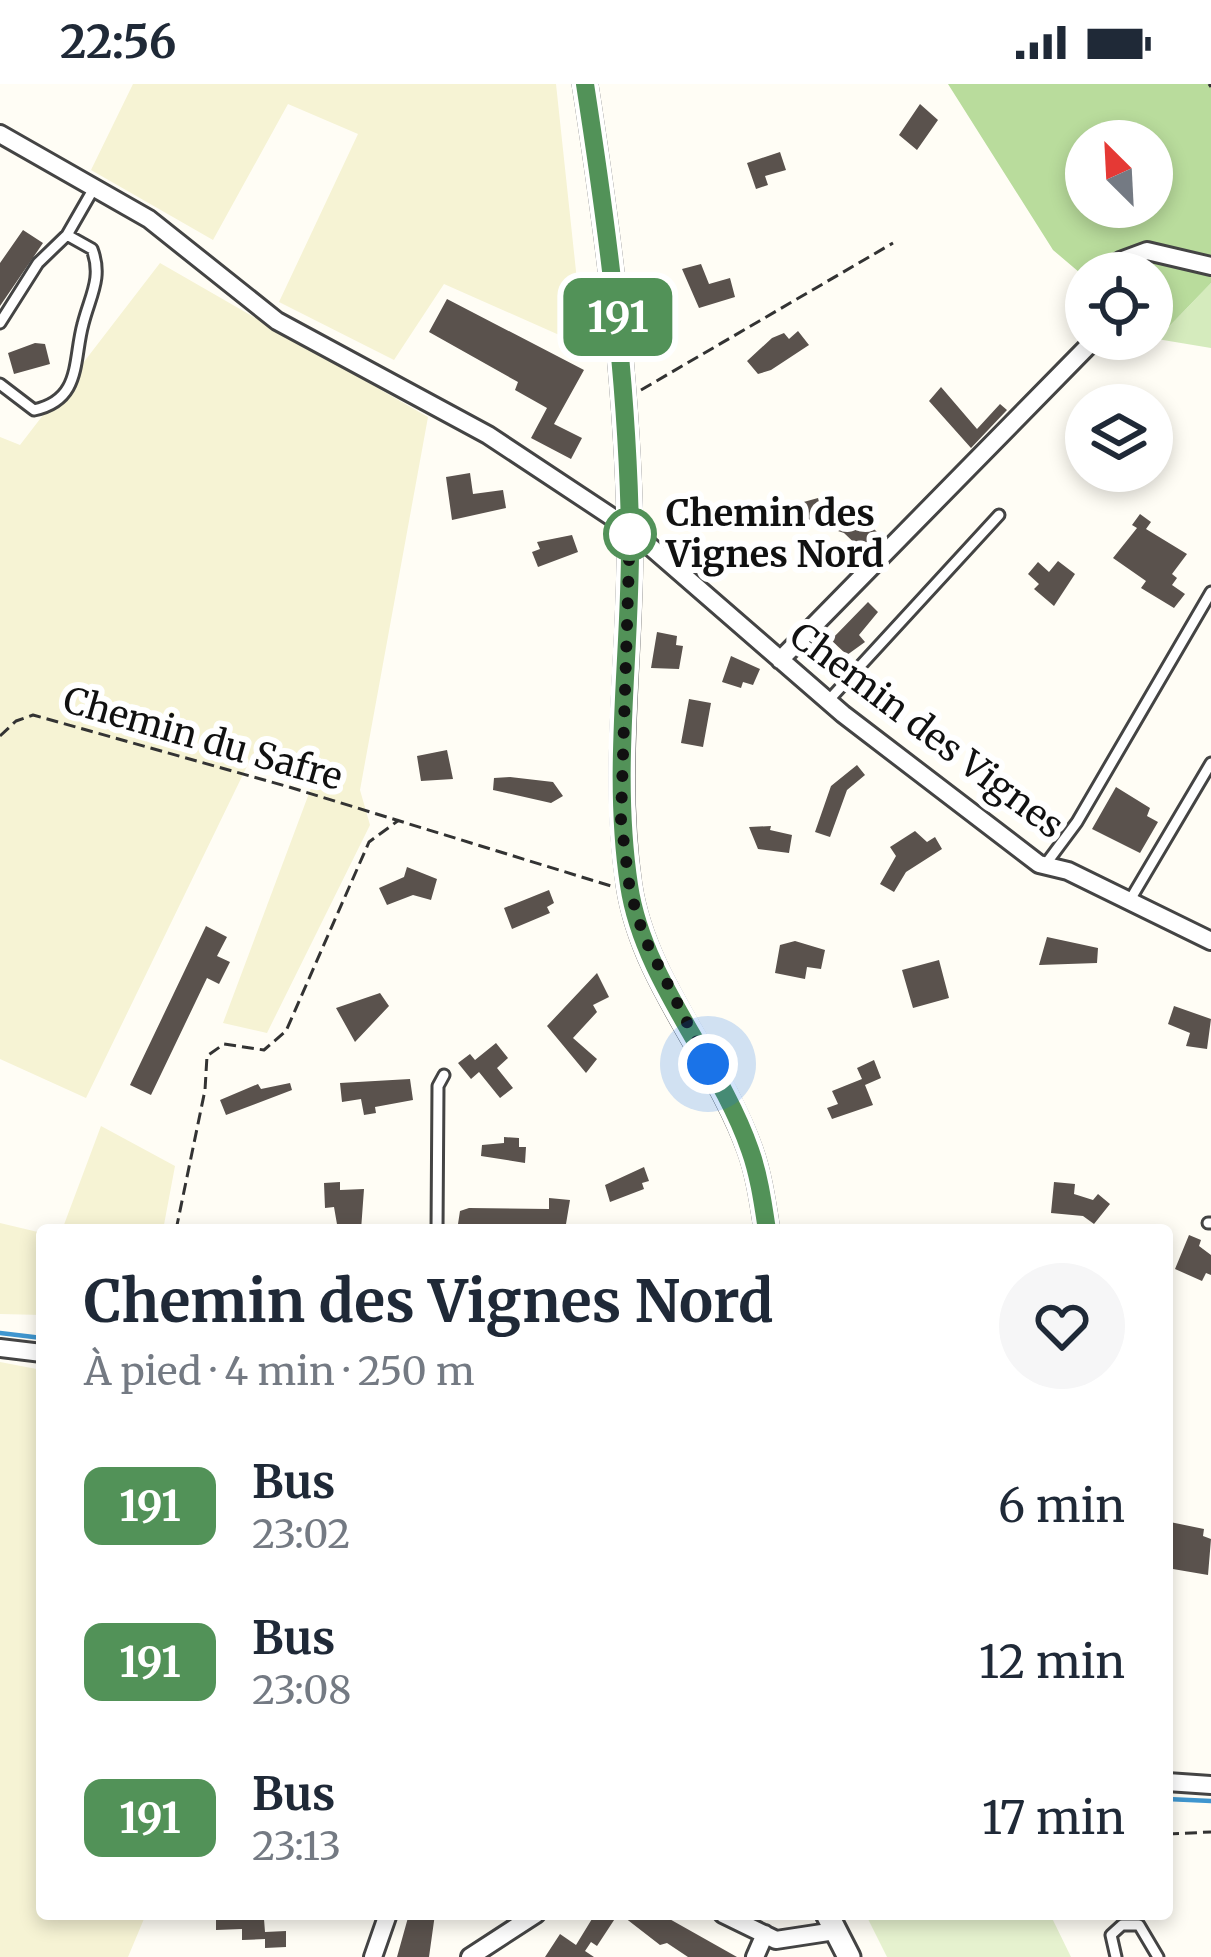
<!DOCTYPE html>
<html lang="fr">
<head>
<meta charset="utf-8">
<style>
  body { margin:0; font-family:Merriweather,serif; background:#f6f6f7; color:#1f2937; height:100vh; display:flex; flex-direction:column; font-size:45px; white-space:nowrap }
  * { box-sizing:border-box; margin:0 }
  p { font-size:39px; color:#747a83 }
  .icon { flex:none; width:66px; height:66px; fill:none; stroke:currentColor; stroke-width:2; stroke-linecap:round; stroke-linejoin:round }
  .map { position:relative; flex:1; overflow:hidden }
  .drawer { position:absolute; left:36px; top:1140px; width:1137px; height:696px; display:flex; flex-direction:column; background:#fff; border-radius:12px; box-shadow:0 6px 18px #0003 }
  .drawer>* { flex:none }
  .badge { padding:0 24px; border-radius:18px; font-size:42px; line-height:78px }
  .needle { width:78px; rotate:336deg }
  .buttons { position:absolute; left:1065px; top:36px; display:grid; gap:24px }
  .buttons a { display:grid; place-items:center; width:108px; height:108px; border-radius:50%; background:#fff; box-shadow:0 6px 18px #0003; font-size:60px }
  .you { position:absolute; width:60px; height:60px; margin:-30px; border:9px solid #fff; border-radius:50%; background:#1a73e8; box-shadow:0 0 0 18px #1a73e833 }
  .map>.badge { position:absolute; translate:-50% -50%; box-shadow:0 0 0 6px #fff }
  .round { display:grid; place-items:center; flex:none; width:126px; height:126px; border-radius:63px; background:#f6f6f7 }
  .overview { display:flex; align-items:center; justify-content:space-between; height:204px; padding:0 48px }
  h1 { font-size:57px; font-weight:700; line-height:90px }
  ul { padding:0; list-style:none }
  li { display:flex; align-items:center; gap:36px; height:156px; padding:0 48px }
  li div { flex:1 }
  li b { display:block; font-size:45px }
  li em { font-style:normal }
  li .badge { min-width:132px; font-weight:700; text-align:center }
  .status { display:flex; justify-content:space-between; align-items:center; height:84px; padding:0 60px; background:#fff; direction:ltr }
  .status svg { height:33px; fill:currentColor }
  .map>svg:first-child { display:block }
</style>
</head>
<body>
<div class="status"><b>22:56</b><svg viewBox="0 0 49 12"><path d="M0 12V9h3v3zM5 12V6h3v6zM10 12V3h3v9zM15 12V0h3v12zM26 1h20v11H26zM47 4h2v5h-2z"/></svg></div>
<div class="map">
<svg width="1211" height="1873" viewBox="0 0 1211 1873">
  <rect width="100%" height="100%" fill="#fffdf5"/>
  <path fill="#f6f3d4" d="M133,0h423l28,262 -140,-62 -50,76 -115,-58 79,-168 -70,-30 -75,136 -122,-70z
    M160,179l268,154 -68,373 10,35 -103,208 -44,-10 91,-243 -64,-20 -164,338 -86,-39v-622l20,8z
    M101,1042l74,40 -12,64h-101z
    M0,1139l42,10v82l-42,-1z
    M0,1278l42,8v544h104l-18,43h-128z"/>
  <path fill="#d5ebbd" d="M1211,199v65l-54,-9z"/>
  <path fill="#b9dc9c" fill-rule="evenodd" d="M948,0h263v199l-54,56 -5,-4v-62h-66v5l-33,-28zM1086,57h66v66h-66z"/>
  <path fill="#e6f2cf" d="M874,1830h176l21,43h-184l-20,-40z"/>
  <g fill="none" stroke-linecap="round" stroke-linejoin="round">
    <path stroke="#3f96cf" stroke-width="4.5" d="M0,1249l42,5
      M1167,1715l44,2"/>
  </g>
  <path fill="#5a524d" d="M920,20l18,16 -21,30 -18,-15z
    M780,68l6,18 -21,6 3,9 -12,4 -9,-26z
    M23,146l20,13 -43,63v-43z
    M701,180l8,20 21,-6 5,19 -36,11 -17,-39z
    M447,215l137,71 -30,54 28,14 -11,21 -40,-21 16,-30 -32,-18 3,-8 -89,-50z
    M798,247l11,14 -38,25 -13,4 -11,-13 25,-23 12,-5 5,6z
    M35,259l10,1 5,20 -36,10 -6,-21z
    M941,303l36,42 23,-25 7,6 -36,38 -42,-47z
    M470,389l3,21 30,-4 3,18 -54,12 -6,-43z
    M818,414l2,8 30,8 8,8 5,-4 18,18 -16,17 -21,-20 -39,-13 -5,-17z
    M1140,430l11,8 -5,7 41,25 -15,20 5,4 -5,7 13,9 -11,14 -33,-20 5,-7 -33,-23 24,-30 -5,-3z
    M572,451l6,17 -40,15 -6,-15 8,-3 -3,-7z
    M1058,477l17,13 -21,32 -20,-17 5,-5 -11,-10 10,-12 11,10z
    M868,518l10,10 -19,23 6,7 -18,13 -16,-15z
    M657,548l20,4 -1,9 7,1 -4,23 -28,-1z
    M731,572l29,13 -7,16 -10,-3 -2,6 -19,-6z
    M689,615l22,4 -8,44 -22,-4z
    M447,666l6,29 -32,2 -4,-25z
    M857,681l8,10 -18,15 -17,47 -15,-5 16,-46z
    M510,693l43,5 10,14 -12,7 -58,-13 1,-12z
    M1116,703l34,21 -3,8 11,6 -18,31 -48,-24z
    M771,742l-1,4 22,5 -3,18 -31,-4 -9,-22z
    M915,747l12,11 8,-5 7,12 -36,23 -12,20 -14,-8 16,-28 -6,-9z
    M407,783l30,12 -6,21 -18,-5 -26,10 -8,-17 25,-11z
    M549,806l5,13 -7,4 3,6 -38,16 -8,-21z
    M206,842l21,11 -10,19 13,6 -11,22 -12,-6 -56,117 -21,-10z
    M1047,853l51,11 -1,15 -58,2z
    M795,857l30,9 -4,19 -14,-2 -2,12 -30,-6 5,-28z
    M939,876l10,38 -36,10 -11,-38z
    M597,889l12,24 -16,8 4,7 -24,26 24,21 -11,14 -39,-47z
    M380,909l9,13 -34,36 -19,-34z
    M1174,922l37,13 -4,30 -21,-3 4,-13 -22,-9z
    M496,959l12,15 -11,10 16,20 -13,10 -21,-26 -8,7 -13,-16 12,-9 5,6z
    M874,976l7,18 -16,7 8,20 -41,14 -5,-11 11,-4 -6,-13 30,-12 -5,-11z
    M410,995l3,21 -38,7 1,6 -12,2 -3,-16 -19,3 -2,-19z
    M290,999l2,7 -66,25 -6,-15 38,-16 3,5z
    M504,1053l15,1v9h7l-1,16 -44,-7 1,-11 22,-2z
    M644,1083l5,14 -7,2 2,6 -34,13 -5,-17z
    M340,1098v8l24,-1 -3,41h-23l-4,-23 -9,1 -1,-25z
    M1054,1098l21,2 -1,10 19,6 5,-6 12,10 -16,20 -11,-8 -32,-3z
    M549,1114l21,2 -5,30 -107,-6 2,-13 9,-3 80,1z
    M1189,1151l12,5 -2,6 12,9v20l-5,-2 -4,8 -27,-12z
    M1170,1438l34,7 -1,7 8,3 -3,36 -41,-7z
    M216,1830l48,5 1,13 21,-1v16l-21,1v-9l-23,1v-11l-26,1z
    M409,1830h26l-6,43h-32z
    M595,1830h23l-21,32 -6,-4 -6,9 9,6h-49l15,-23 16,11z
    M620,1830l46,3 71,40h-49l-21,-14 -7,2z"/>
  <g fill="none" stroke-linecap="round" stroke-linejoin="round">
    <defs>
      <path id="service" d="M0,239l38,-60 29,-28
        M0,300l34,26c48,-10 39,-50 49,-86 7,-28 20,-46 9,-75l-25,-14 27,-47
        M828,617l171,-186
        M1045,781l32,-43 134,-230
        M1130,816l81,-137
        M1208,1139h3
        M437,1146l1,-144 6,-11
        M1116,1873l-5,-22 11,-10h17l19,32"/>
      <path id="minor" d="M0,50l149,85 128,102 211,114 142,94 213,185 196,150 29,7 143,70
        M1116,189l4,-12 27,-10 64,15
        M780,576l315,-321
        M0,1264l42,5
        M1167,1698l44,3
        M723,1830l53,26 59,-9
        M373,1873l15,-43
        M470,1873l66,-43
        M755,1873l10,-23"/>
      <path id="tertiary" d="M585,0c23,148 42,295 45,445 2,118 -18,238 -1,356 14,96 89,175 121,265 9,25 13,54 17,80
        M827,1830l22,43"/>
    </defs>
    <use href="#service" stroke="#444" stroke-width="15"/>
    <use href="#minor" stroke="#444" stroke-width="22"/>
    <use href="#tertiary" stroke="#444" stroke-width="27"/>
    <path stroke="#333" stroke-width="3" stroke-dasharray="12 6" stroke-linecap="butt" d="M1209,0l2,3
      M641,306l252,-147
      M0,652l16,-15 17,-6 256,72 322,99
      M176,1146l29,-140 2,-34 17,-12 40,6 22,-19 83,-189 30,-22
      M1167,1750l44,-2"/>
    <use href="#service" stroke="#fff" stroke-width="9"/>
    <use href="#minor" stroke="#fff" stroke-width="16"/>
    <use href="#tertiary" stroke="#fff" stroke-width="21"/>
  </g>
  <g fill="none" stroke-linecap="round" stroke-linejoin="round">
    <defs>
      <path id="line" d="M585,0c23,148 42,295 45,445 2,118 -19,238 -1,356 14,96 90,175 121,265 9,25 13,54 17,80"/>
    </defs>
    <use href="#line" stroke="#fff" stroke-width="27"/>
    <use href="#line" stroke="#529258" stroke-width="18"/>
    <path stroke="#111" stroke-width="12" stroke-dasharray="0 21.6" d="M630,450h5l-5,-5 -9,291 9,71 14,46 64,127"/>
  </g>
  <circle fill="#fff" stroke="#529258" stroke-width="6" cx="630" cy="450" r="24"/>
  <g text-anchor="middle" stroke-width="12" stroke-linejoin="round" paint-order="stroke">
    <g font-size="36" font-weight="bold" fill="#111" stroke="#fff" text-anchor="start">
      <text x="666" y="442">Chemin des<tspan x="666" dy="41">Vignes Nord</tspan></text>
    </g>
    <g font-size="36" fill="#111" stroke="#fff">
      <text transform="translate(927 646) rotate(37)" y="13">Chemin des Vignes</text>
      <text transform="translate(203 654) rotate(16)" y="13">Chemin du Safre</text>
    </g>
  </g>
</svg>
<div class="buttons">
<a><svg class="needle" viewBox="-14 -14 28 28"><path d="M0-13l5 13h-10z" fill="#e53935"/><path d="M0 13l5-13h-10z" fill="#747a83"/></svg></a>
<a><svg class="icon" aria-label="locate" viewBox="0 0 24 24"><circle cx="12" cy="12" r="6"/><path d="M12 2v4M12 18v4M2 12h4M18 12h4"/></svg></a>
<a><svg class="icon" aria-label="layers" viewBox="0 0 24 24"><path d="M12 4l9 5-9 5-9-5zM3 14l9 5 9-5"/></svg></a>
</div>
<div class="you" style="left:708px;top:980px"></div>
<b class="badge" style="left:618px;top:233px;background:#529258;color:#fff">191</b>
<section class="drawer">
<div class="overview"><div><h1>Chemin des Vignes Nord</h1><p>À pied · 4 min · 250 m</p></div><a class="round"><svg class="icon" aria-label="heart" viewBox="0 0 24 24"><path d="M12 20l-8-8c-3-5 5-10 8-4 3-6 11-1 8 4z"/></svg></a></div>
<ul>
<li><span class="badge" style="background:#529258;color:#fff">191</span><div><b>Bus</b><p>23:02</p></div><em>6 min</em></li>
<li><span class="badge" style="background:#529258;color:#fff">191</span><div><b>Bus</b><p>23:08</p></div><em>12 min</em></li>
<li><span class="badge" style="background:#529258;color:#fff">191</span><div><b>Bus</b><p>23:13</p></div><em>17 min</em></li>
</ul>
</section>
</div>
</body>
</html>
